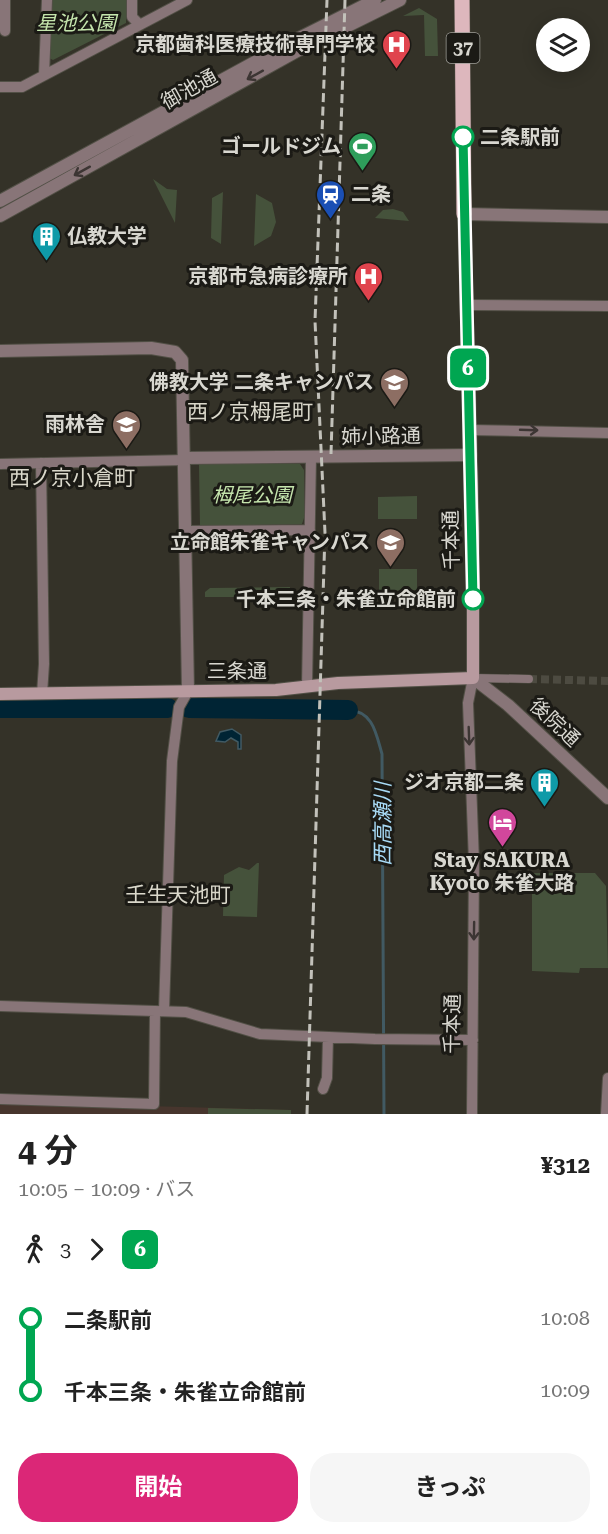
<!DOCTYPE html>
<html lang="ja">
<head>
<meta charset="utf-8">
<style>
  body { margin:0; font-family:"Roboto Serif","Noto Sans JP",serif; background:#f6f6f6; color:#222; height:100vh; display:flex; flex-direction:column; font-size:22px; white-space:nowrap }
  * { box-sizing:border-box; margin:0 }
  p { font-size:20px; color:#767676 }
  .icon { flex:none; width:33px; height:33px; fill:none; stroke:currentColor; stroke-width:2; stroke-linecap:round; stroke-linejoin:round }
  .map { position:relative; height:1114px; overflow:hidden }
  .panel { display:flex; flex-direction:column; background:#fff; flex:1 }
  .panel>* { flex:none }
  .badge { padding:0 12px; border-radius:9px; font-size:21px; line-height:39px }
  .tools { position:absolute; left:536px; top:18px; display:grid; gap:12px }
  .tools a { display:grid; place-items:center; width:54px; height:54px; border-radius:50%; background:#fff; box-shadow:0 3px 15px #0003; font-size:30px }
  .map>.badge { position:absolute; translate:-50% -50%; box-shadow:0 0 0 3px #fff }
  .legs { display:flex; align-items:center; gap:9px; height:66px; padding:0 18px; font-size:20px }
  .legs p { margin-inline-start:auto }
  .head { display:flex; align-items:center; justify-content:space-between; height:102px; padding:0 18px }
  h1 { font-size:33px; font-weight:700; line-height:45px }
  .primary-button { display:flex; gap:12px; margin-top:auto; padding:12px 18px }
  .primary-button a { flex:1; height:69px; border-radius:24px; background:#db2777; color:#fff; font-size:24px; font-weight:700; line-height:69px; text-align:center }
  .primary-button a+a { background:#f6f6f6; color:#222 }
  ul { padding:0 18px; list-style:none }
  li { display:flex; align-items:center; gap:21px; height:72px; font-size:22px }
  li i { display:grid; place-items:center; width:9px; height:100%; margin:0 8px; background:currentColor }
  li i::after { content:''; width:15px; height:15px; margin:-8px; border:4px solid; border-radius:50%; background:#fff }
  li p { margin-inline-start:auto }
  li:first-child i { background:linear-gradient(#0000 50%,currentColor 0) }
  li:last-child i { background:linear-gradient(currentColor 50%,#0000 0) }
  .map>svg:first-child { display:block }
</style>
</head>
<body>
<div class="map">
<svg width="608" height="1114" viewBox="0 0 608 1114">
  <rect width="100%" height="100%" fill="#343228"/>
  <path fill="#47352d" d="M0,1102l291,8v4h-291z"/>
  <path fill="#45523b" d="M52,0h75l-1,23 -73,37 -4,-2z
    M419,8l18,11 1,37h-13l-1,-41 -21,1z
    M153,179l14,10 10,1 -2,33z
    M223,192l-2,52 -10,-6 1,-40z
    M256,194l16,9 4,19 -5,14 -17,10z
    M393,209l10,3 6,9 -34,-3 8,-8z
    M199,464h101l4,6v48l-2,6 -102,2z
    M417,496v23h-39v-22z
    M403,538v11h-22v-10z
    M379,569h38v21l-38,1z
    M290,587v10h-85v-5l5,-4z
    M257,863h2l-2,54 -34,-1 1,-41 15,-8 10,3z
    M532,873h63l11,13 2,82h-28l-1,5 -47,-2z
    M208,1108l83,2v4h-83z"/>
  <path fill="#002434" stroke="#415a63" stroke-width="1.5" d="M232,729l9,6v14h-3v-7l-7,-4 -6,4 -9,-1 4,-9z"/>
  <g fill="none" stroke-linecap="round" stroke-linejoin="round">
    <path stroke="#415a63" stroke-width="3" d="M348,710c25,1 28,23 34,44l2,360"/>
    <path stroke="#002434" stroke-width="20" d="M0,708h168
      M189,708l159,2"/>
    <path stroke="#4d4b41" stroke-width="8" stroke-dasharray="8 4" stroke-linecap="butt" d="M529,679l79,2"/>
    <defs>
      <path id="pedestrian" d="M474,678l55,1"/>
      <path id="minor" d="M132,0v17l8,8
        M5,31v-31
        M44,75l3,-75
        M0,87h22l165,-87
        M468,305l140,1
        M470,430l138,3
        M41,463l3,201 -2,30
        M0,464l185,-4
        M186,531l124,-1
        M307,687l4,-230
        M0,1006l186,6 74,22 115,5 98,1
        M164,1011l8,-250 7,-54 9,-16
        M323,1089l4,-11 1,-41
        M0,1099l154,5 1,-93
        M472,1114l2,-252 -6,-159 5,-25
        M606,1114l2,-36"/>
      <path id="tertiary" d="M0,201l297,-162 78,-39
        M464,214l144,3
        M0,216l299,-166 101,-50
        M0,351l151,-3 24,4 7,8 6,331
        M185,458l286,-3
        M473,678l35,27 100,93"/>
      <path id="secondary" d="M0,694l276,-4 62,-7 135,-5v-145l-9,-319"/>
      <path id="primary" d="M462,0l2,214"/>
    </defs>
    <use href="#pedestrian" stroke="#525046" stroke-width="9"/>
    <use href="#minor" stroke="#525046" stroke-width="12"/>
    <use href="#tertiary" stroke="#525046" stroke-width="14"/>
    <use href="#secondary" stroke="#525046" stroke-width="14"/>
    <use href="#primary" stroke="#525046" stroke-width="16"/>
    <use href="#pedestrian" stroke="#887578" stroke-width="8"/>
    <use href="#minor" stroke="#887578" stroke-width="10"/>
    <use href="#tertiary" stroke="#887578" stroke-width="12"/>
    <use href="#secondary" stroke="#b89a9f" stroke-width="12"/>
    <use href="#primary" stroke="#ddb7bd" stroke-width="15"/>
    <path stroke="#c2c1ba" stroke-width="3" stroke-dasharray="9 4.5" stroke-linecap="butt" d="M331,454l14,-454
      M307,1114l18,-581 -10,-212 12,-321"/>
  </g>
  <defs><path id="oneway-shaft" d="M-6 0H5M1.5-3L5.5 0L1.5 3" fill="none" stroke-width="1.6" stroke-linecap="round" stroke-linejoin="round" transform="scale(1.5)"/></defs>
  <g stroke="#3c3533">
    <use href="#oneway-shaft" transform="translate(255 75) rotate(151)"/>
    <use href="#oneway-shaft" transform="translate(82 171) rotate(151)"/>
    <use href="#oneway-shaft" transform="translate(529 430) rotate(2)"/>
    <use href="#oneway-shaft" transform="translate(469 736) rotate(88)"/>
    <use href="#oneway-shaft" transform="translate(474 931) rotate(91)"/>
  </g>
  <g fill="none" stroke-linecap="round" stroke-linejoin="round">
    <defs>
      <path id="line-1" d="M463,137l10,462"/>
    </defs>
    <use href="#line-1" stroke="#fff" stroke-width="14"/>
    <use href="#line-1" stroke="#00a651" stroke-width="9"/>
  </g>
  <defs>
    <symbol id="hospital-pin" viewBox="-11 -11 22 30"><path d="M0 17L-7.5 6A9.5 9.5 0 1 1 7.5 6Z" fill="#e0444e" stroke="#1b1a15"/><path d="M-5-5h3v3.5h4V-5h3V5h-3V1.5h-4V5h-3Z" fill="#fff"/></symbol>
    <symbol id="stadium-pin" viewBox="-11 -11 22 30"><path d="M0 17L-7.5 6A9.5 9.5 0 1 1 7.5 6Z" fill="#2e9e5b" stroke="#1b1a15"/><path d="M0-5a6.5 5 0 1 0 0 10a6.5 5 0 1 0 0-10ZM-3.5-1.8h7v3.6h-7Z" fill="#fff"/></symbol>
    <symbol id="station-pin" viewBox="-11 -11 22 30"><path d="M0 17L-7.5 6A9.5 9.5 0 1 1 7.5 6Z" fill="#1a4fb4" stroke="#1b1a15"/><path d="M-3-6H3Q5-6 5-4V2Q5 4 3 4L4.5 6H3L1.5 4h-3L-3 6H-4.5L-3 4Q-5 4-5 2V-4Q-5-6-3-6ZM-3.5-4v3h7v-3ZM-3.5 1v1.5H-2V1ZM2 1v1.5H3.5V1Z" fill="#fff"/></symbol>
    <symbol id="building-pin" viewBox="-11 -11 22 30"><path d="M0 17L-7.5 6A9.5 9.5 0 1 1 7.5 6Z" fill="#0f9aa8" stroke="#1b1a15"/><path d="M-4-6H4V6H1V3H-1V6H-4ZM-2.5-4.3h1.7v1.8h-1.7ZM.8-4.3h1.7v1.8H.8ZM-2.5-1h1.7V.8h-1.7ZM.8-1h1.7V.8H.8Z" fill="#fff"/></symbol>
    <symbol id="university-pin" viewBox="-11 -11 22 30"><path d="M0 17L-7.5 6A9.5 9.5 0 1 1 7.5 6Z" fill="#8d6e63" stroke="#1b1a15"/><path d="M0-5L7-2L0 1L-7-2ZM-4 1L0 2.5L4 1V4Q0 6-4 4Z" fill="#fff"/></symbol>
    <symbol id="school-pin" viewBox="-11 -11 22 30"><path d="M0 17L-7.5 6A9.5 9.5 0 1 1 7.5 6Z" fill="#8d6e63" stroke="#1b1a15"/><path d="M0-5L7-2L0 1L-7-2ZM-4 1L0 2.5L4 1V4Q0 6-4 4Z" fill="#fff"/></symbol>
    <symbol id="hotel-pin" viewBox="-11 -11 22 30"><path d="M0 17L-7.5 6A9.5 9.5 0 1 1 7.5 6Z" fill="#d1479c" stroke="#1b1a15"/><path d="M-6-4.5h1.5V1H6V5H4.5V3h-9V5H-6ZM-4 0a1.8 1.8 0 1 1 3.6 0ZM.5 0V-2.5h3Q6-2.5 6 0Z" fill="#fff"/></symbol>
  </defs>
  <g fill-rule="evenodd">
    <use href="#hospital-pin" x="380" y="28" width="33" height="45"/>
    <use href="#stadium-pin" x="346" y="130" width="33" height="45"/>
    <use href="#station-pin" x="314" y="178" width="33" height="45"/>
    <use href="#building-pin" x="30" y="220" width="33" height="45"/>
    <use href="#hospital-pin" x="352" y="260" width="33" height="45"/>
    <use href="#university-pin" x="378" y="366" width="33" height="45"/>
    <use href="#school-pin" x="110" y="408" width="33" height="45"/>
    <use href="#university-pin" x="374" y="526" width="33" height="45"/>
    <use href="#building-pin" x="528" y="766" width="33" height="45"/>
    <use href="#hotel-pin" x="486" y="806" width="33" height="45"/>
  </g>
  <g fill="#fff" stroke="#00a651" stroke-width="3">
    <circle cx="463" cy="137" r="10"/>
    <circle cx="473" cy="599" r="10"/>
  </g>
  <g text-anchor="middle" stroke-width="6" stroke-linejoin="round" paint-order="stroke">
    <rect fill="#1b1a15" stroke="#9f9e98" stroke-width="1.5" x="446.5" y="33" width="33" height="30" rx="4.5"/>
    <g font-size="18" font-weight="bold" fill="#d8d7d0">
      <text x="463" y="54">37</text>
    </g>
    <g font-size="20" font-style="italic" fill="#c5e5ad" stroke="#1b1a15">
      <text x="76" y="30">星池公園</text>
      <text x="252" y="502">栂尾公園</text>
    </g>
    <g font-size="20" font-weight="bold" fill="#d8d7d0" stroke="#1b1a15" text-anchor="end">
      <text x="375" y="51">京都歯科医療技術専門学校</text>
      <text x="341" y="153">ゴールドジム</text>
      <text x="351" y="201" text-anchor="start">二条</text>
      <text x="67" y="243" text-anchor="start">仏教大学</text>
      <text x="348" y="283">京都市急病診療所</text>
      <text x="374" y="389">佛教大学 二条キャンパス</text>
      <text x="105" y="431">雨林舎</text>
      <text x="370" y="549">立命館朱雀キャンパス</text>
      <text x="524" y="789">ジオ京都二条</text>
      <text x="502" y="867" text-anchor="middle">Stay SAKURA<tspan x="502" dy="23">Kyoto 朱雀大路</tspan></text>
    </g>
    <g font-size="20" fill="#d8d7d0" stroke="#1b1a15">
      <text transform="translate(189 89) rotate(-29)" y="7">御池通</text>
      <text transform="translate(381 436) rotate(-1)" y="7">姉小路通</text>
      <text transform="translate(451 540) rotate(-91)" y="7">千本通</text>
      <text x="237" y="678">三条通</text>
      <text transform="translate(555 722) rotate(43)" y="7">後院通</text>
      <text transform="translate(452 1024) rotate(-89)" y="7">千本通</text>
    </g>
    <g font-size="20" font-weight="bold" fill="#d8d7d0" stroke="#1b1a15" text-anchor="start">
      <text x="480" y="144">二条駅前</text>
      <text x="456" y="606" text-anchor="end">千本三条・朱雀立命館前</text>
    </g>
    <g font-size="21" fill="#dad8cb" stroke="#1b1a15">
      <text x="250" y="419">西ノ京栂尾町</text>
      <text x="72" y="485">西ノ京小倉町</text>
      <text x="178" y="902">壬生天池町</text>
    </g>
    <g font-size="21" font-style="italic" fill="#a8dbf7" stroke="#1b1a15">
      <text transform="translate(383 824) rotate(-90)" y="7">西高瀬川</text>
    </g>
  </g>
</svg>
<div class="tools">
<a><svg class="icon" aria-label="layers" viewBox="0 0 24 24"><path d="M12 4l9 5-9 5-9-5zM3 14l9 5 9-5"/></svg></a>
</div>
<b class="badge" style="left:468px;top:368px;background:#00a651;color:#fff">6</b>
</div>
<section class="panel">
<div class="head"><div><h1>4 分</h1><p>10:05 – 10:09 · バス</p></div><b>¥312</b></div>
<div class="legs"><svg class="icon" aria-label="walk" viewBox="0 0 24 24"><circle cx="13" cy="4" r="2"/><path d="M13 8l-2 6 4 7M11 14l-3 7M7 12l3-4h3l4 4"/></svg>3<svg class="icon" aria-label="forward" viewBox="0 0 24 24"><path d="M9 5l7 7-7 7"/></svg><b class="badge" style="background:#00a651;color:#fff">6</b></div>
<ul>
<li><i style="color:#00a651"></i><b>二条駅前</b><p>10:08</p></li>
<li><i style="color:#00a651"></i><b>千本三条・朱雀立命館前</b><p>10:09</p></li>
</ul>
<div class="primary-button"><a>開始</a><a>きっぷ</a></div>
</section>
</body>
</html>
